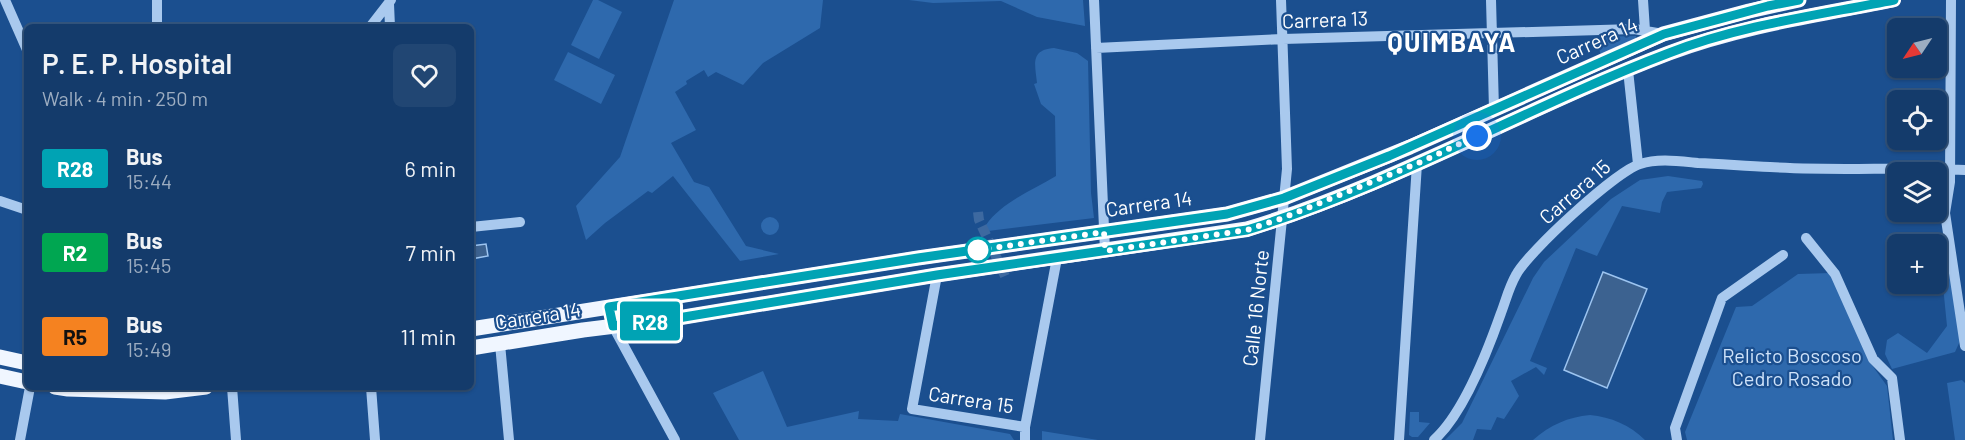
<!DOCTYPE html>
<html lang="en">
<head>
<meta charset="utf-8">
<style>
  body { margin:0; font-family:Barlow,sans-serif; background:#214673; color:#f1f3f6; height:100vh; display:flex; flex-direction:column; font-size:22px; white-space:nowrap }
  * { box-sizing:border-box; margin:0 }
  p { font-size:20px; color:#9dadc1 }
  .icon { flex:none; width:33px; height:33px; fill:none; stroke:currentColor; stroke-width:2; stroke-linecap:round; stroke-linejoin:round }
  .map { position:relative; flex:1; overflow:hidden }
  .drawer { position:absolute; left:24px; top:24px; width:450px; height:366px; display:flex; flex-direction:column; background:#143b6b; border-radius:9px; box-shadow:0 2px 4px #0004,0 0 0 2px #33557e }
  .drawer>* { flex:none }
  .badge { padding:0 12px; border-radius:4px; font-size:21px; line-height:39px }
  .needle { width:39px; rotate:235deg }
  .buttons { position:absolute; left:1887px; top:18px; display:grid; gap:12px }
  .buttons a { display:grid; place-items:center; width:60px; height:60px; border-radius:9px; background:#143b6b; box-shadow:0 2px 4px #0004,0 0 0 2px #33557e; font-size:30px }
  .you { position:absolute; width:30px; height:30px; margin:-15px; border:4px solid #fff; border-radius:50%; background:#1a73e8; box-shadow:0 0 0 9px #1a73e833 }
  .map>.badge { position:absolute; translate:-50% -50%; box-shadow:0 0 0 3px #fff }
  .round { display:grid; place-items:center; flex:none; width:63px; height:63px; border-radius:9px; background:#214673 }
  .headline { display:flex; align-items:center; justify-content:space-between; height:102px; padding:0 18px }
  h1 { font-size:28px; font-weight:600; line-height:45px }
  ul { padding:0; list-style:none }
  li { display:flex; align-items:center; gap:18px; height:84px; padding:0 18px }
  li div { flex:1 }
  li b { display:block; font-size:22px }
  li em { font-style:normal }
  li .badge { min-width:66px; font-weight:700; text-align:center }
  .map>svg:first-child { display:block }
</style>
</head>
<body>
<div class="map">
<svg width="1965" height="440" viewBox="0 0 1965 440">
  <rect width="100%" height="100%" fill="#1b4f8f"/>
  <path fill="#2e69ad" d="M593,0h5l24,12 -23,47 -28,-14z
    M674,0h149l-3,28 -57,35 -20,22 -27,-13 -8,5 -4,-7 -18,11 1,3 -12,8 21,38 -25,13 23,39 15,5 37,59 33,8 -39,7 -67,-85 -21,17 -4,-2 -43,32 -19,17 -10,-34 44,-49z
    M909,0h174l2,26 -48,-9 -36,-16 -68,2z
    M1636,36v3l-35,16 -6,-18z
    M1054,48l23,5 11,8 3,132 3,25 -106,13 -2,-6c16,-23 47,-35 70,-49l-1,-60 -14,-12 -7,-20 3,-1c-2,-19 -7,-33 17,-35z
    M568,52l47,23 -14,29 -47,-24z
    M1668,176l34,5 1,3 -2,4 -34,4 -5,10 -2,11 -38,-7 -25,50 -21,-8 -46,113 17,7 -3,7 -8,-8 -25,14 8,15 -15,23 -7,-2 -6,13 -14,-1 -4,11h-28l17,-17 71,-145 11,-16 67,-63 29,-19z
    M761 226a9 9 0 1 1 18 0a9 9 0 1 1-18 0Z
    M1950,263l10,78 -5,11 -63,17 -7,-15 2,-14 11,-7 29,20 20,-27 -5,-50z
    M1831,273l38,88 18,25 6,54h-206l-2,-8 51,-125 16,-1 46,-32z
    M763,371l24,56 72,-16 -1,8 40,2 2,-7 110,20 4,6h-275l-26,-47z
    M1962,380l3,3v57h-10l-8,-57z
    M1410,412h9v10l11,1 -12,14h-6l-3,-2z
    M1590,415c21,2 40,10 55,25h-112c17,-15 35,-23 57,-25z
    M1042,431l56,9h-56z"/>
  <path fill="#3c6290" stroke="#9cc4f0" stroke-width="1.5" d="M486,244l2,12 -17,3v-13z
    M1603,272l44,17 -40,99 -43,-18z"/>
  <g fill="none" stroke-linecap="round" stroke-linejoin="round">
    <path stroke="#3d69a0" stroke-width="10" stroke-dasharray="10 5" stroke-linecap="butt" d="M978,212l1,8 26,56"/>
    <path stroke="#a9c9ee" stroke-width="10" d="M5,0l22,50
      M1094,0l11,251
      M1491,0l3,109
      M1643,0l2,30
      M1951,0l-1,182 -5,31 20,133
      M389,4l1,23
      M157,27v-27
      M370,27l21,-27
      M1096,48l187,-9 351,-10 29,5
      M1628,70l10,94
      M0,201l27,9
      M471,227l49,-5
      M1806,238l29,36 38,85 19,19 8,62
      M937,275l-25,134 113,18
      M609,307l4,19 62,114
      M500,344l9,96
      M232,387l4,53
      M371,387l4,53
      M20,440l10,-53
      M1025,440v-13l32,-169
      M1260,440l27,-271 -6,-169
      M1399,440l18,-276
      M1434,440c29,-26 54,-90 67,-127 5,-13 8,-26 15,-38 12,-23 99,-103 124,-111 18,-6 38,-3 58,-1 24,1 48,3 72,4 65,4 130,0 195,3
      M1677,440l-2,-12 47,-130 61,-43"/>
    <path stroke="#f0f6ff" stroke-width="15" d="M471,329l447,-71 309,-44 57,-16 126,-51 253,-113 86,-23 50,-11
      M471,348l112,-18 89,-11 265,-44 310,-46c146,-44 280,-122 422,-176 72,-27 149,-38 224,-53
      M0,357l27,6
      M0,376l27,6
      M55,387l13,2 97,3 41,-5"/>
  </g>
  <g fill="none" stroke-linecap="round" stroke-linejoin="round">
    <defs>
      <path id="line" d="M1799,0l-31,6 -104,28 -275,122 -105,42 -57,16 -309,44 -309,49 4,19 59,-7 265,-44 310,-45c146,-45 280,-123 422,-177 72,-28 150,-38 225,-53"/>
    </defs>
    <use href="#line" stroke="#fff" stroke-width="14"/>
    <use href="#line" stroke="#00a3b4" stroke-width="9"/>
    <path stroke="#fff" stroke-width="6" stroke-dasharray="0 10.8" d="M978,250l126,-18 1,19 142,-21 36,-12 133,-54 61,-28"/>
  </g>
  <circle fill="#fff" stroke="#00a3b4" stroke-width="3" cx="978" cy="250" r="12"/>
  <g text-anchor="middle" stroke-width="4.5" stroke-linejoin="round" paint-order="stroke">
    <g font-size="20" fill="#fff" stroke="#1b4f8f">
      <text transform="translate(1325 20) rotate(-2)" y="7">Carrera 13</text>
      <text transform="translate(1597 41) rotate(-24)" y="7">Carrera 14</text>
      <text transform="translate(1575 192) rotate(-41)" y="7">Carrera 15</text>
      <text transform="translate(1149 204) rotate(-8)" y="7">Carrera 14</text>
      <text transform="translate(1256 308) rotate(-84)" y="7">Calle 16 Norte</text>
      <text transform="translate(538 316) rotate(-9)" y="7">Carrera 14</text>
      <text transform="translate(971 400) rotate(9)" y="7">Carrera 15</text>
    </g>
    <g font-size="20" fill="#cfe3fa" stroke="#1b4f8f">
      <text x="1792" y="363">Relicto Boscoso<tspan x="1792" dy="23">Cedro Rosado</tspan></text>
    </g>
    <g font-size="26" font-weight="bold" letter-spacing="1.5" fill="#fff" stroke="#1b4f8f">
      <text x="1452" y="52">QUIMBAYA</text>
    </g>
  </g>
</svg>
<div class="buttons">
<a><svg class="needle" viewBox="-14 -14 28 28"><path d="M0-13l5 13h-10z" fill="#e53935"/><path d="M0 13l5-13h-10z" fill="#9dadc1"/></svg></a>
<a><svg class="icon" aria-label="locate" viewBox="0 0 24 24"><circle cx="12" cy="12" r="6"/><path d="M12 2v4M12 18v4M2 12h4M18 12h4"/></svg></a>
<a><svg class="icon" aria-label="layers" viewBox="0 0 24 24"><path d="M12 4l9 5-9 5-9-5zM3 14l9 5 9-5"/></svg></a>
<a>+</a>
</div>
<div class="you" style="left:1477px;top:136px"></div>
<b class="badge" style="left:650px;top:321px;background:#00a3b4;color:#fff">R28</b>
<section class="drawer">
<div class="headline"><div><h1>P. E. P. Hospital</h1><p>Walk · 4 min · 250 m</p></div><a class="round"><svg class="icon" aria-label="heart" viewBox="0 0 24 24"><path d="M12 20l-8-8c-3-5 5-10 8-4 3-6 11-1 8 4z"/></svg></a></div>
<ul>
<li><span class="badge" style="background:#00a3b4;color:#fff">R28</span><div><b>Bus</b><p>15:44</p></div><em>6 min</em></li>
<li><span class="badge" style="background:#00a651;color:#fff">R2</span><div><b>Bus</b><p>15:45</p></div><em>7 min</em></li>
<li><span class="badge" style="background:#f58220;color:#111">R5</span><div><b>Bus</b><p>15:49</p></div><em>11 min</em></li>
</ul>
</section>
</div>
</body>
</html>
